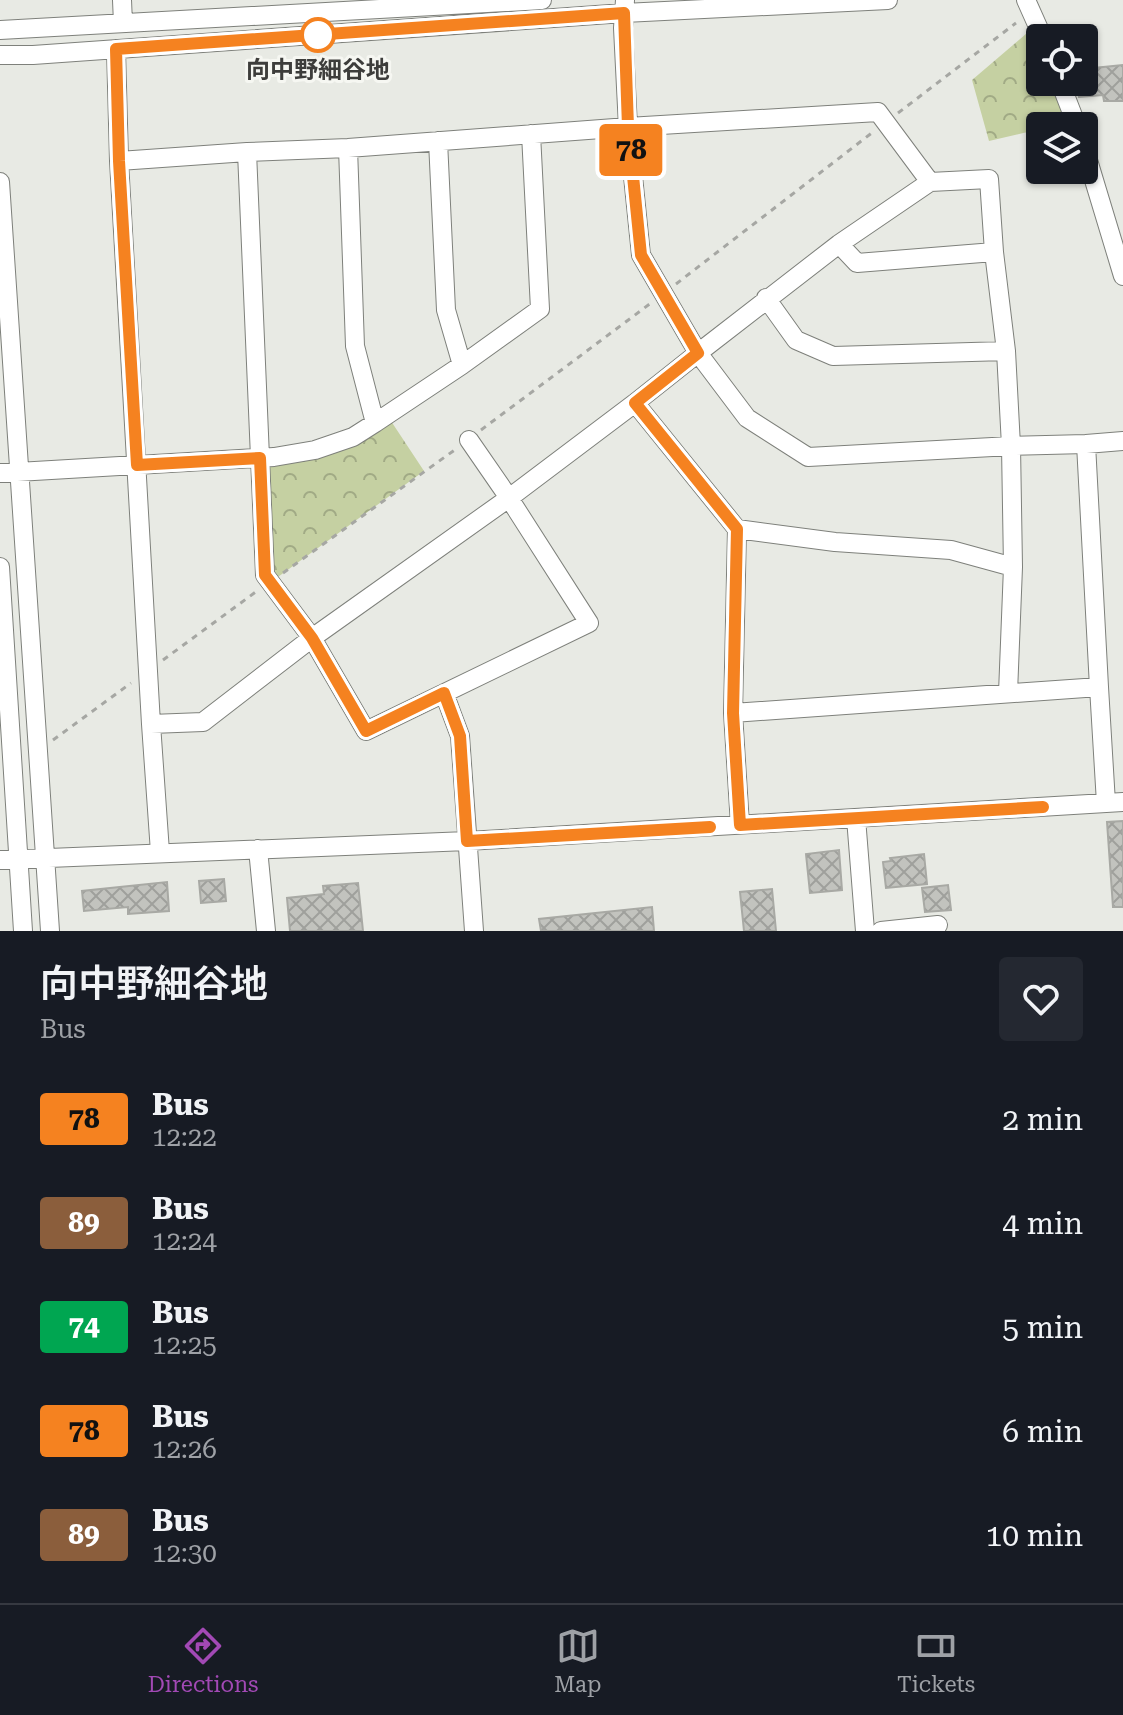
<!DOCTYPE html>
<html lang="en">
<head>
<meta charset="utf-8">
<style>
  body { margin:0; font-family:"Roboto Serif","Noto Sans JP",serif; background:#242831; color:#f1f3f6; height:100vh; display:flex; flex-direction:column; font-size:30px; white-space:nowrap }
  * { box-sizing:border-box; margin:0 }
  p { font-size:26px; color:#9ea1a6 }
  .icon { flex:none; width:44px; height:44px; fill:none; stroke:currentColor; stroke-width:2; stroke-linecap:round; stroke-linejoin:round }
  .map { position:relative; height:931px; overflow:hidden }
  .drawer { display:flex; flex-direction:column; background:#171b24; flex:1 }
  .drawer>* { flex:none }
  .badge { padding:0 16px; border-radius:6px; font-size:28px; line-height:52px }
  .tools { position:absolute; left:1026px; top:24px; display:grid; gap:16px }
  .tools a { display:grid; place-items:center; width:72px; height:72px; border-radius:8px; background:#171b24; box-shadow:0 2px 6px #0004; font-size:40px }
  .map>.badge { position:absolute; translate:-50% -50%; box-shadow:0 0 0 4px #fff }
  .round { display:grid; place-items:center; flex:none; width:84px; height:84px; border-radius:8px; background:#242831 }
  .summary { display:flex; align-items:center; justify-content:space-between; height:136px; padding:0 40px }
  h1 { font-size:38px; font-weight:600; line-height:60px }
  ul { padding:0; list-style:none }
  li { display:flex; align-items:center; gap:24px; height:104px; padding:0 40px }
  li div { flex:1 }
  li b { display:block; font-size:30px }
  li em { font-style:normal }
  li .badge { min-width:88px; font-weight:700; text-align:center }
  .menu { display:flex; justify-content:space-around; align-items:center; height:112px; border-top:2px solid #363941; background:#171b24; font-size:22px; color:#9ea1a6 }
  .menu a { display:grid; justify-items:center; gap:4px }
  .menu .on { color:#a249b5 }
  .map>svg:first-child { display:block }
</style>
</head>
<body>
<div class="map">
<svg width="1123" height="931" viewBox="0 0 1123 931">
  <defs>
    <pattern id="park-crowns" width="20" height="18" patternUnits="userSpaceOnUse" patternTransform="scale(2)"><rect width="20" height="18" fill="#c5d0a2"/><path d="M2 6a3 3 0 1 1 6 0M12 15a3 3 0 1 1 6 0" fill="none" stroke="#a1aa85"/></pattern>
    <pattern id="building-cross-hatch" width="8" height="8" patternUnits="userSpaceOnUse" patternTransform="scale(2)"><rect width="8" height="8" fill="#c2c3be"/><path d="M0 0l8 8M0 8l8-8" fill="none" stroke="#9fa09c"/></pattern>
  </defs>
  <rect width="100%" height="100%" fill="#e8eae4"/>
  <path fill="url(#park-crowns)" d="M1034,27l6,14v41h16l15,40 -17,4h-14v3l-51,12 -17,-61z
    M387,415l37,56 -153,111 -11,-124 14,-1z"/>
  <path fill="url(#building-cross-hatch)" stroke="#a8a9a4" stroke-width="2" d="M1123,65v36h-19l-1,-6 -24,2 -3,-15h8v-13z
    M1123,821v86h-10l-6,-85z
    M839,850l3,40 -32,3 -4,-39z
    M924,854l3,30 -41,4 -3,-26 8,-1 -1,-3z
    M224,879l2,22 -25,2 -2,-22z
    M167,882l2,29 -41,3v-7l-44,4 -2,-20z
    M358,883l5,48h-73l-3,-33 37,-4 -1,-8z
    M948,885l3,25 -26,2 -3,-24z
    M772,889l4,42h-32l-4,-39z
    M652,907l2,24h-113l-2,-12z"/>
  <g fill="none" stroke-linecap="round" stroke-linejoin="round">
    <defs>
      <path id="minor" d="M122,0l1,23
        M625,0l-2,28 5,99 13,128 57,98 -63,50
        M1026,0l17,38
        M0,30l542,-30
        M116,49l3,112 32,563 9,128
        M0,55h33l591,-42 264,-13
        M1060,82l17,44
        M1084,147l39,129
        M247,152l18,423 47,63 54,93 223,-108 -80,-125 -40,-58
        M119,161l128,-9 101,-4 280,-21 250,-15 52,70
        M0,182l50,749
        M839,244l18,19 137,-11
        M766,298l30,42 37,16 173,-5
        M462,365l78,-56 -9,-175
        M375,423l87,-58 -16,-55 -8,-169
        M0,473l274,-16 41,-7 38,-13 22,-14 -20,-77 -7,-198
        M737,529l98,13 116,8 62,17
        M0,567l23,364
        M1099,687l-13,-243 37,-3
        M444,693l16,43 14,195
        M1008,693l5,-126 -2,-121 -5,-95 -12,-99 -5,-73 -59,3 -91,62 -141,109 49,65 61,39 203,-11 75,-2
        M733,713l366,-26 7,116
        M151,724l52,-2 109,-84 197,-140 126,-95 102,126 -4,184 7,112
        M856,818l9,113
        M258,849l8,82
        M0,860l467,-19 656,-39
        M881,931l57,-6"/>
    </defs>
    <use href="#minor" stroke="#7e807b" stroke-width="20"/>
    <path stroke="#a6a7a3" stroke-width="3" stroke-dasharray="6 6" stroke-linecap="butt" d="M898,113l118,-90
      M676,284l197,-152
      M481,430l170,-127
      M283,573l173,-124
      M163,660l94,-69
      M53,740l78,-57"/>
    <use href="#minor" stroke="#fff" stroke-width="18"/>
  </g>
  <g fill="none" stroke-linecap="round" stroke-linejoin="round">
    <defs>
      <path id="line" d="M710,827l-243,14 -7,-105 -16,-43 -78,38 -54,-93 -47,-63 -5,-117 -123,7 -18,-304 -3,-112 508,-36 4,114 13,128 57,98 -63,50 102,126 -4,184 7,112 303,-18"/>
    </defs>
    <use href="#line" stroke="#fff" stroke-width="18"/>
    <use href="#line" stroke="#f58220" stroke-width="12"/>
  </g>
  <circle fill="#fff" stroke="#f58220" stroke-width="4" cx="318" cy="35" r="16"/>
  <g text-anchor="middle" stroke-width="6" stroke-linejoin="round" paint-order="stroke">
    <g font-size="24" font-weight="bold" fill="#3d3d3b" stroke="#f6f7f2">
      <text x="318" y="78">向中野細谷地</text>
    </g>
  </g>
</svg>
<div class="tools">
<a><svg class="icon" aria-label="locate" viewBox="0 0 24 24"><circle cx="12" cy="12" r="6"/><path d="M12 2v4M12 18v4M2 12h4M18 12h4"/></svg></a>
<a><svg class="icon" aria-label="layers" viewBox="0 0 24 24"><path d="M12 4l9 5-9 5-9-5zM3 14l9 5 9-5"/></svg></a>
</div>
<b class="badge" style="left:631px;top:150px;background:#f58220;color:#111">78</b>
</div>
<section class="drawer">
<div class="summary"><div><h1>向中野細谷地</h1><p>Bus</p></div><a class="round"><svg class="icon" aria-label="heart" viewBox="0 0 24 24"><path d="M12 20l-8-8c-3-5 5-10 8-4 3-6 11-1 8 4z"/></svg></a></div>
<ul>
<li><span class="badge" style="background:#f58220;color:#111">78</span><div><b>Bus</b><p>12:22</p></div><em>2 min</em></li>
<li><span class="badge" style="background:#8b5e3c;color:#fff">89</span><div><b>Bus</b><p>12:24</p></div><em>4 min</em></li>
<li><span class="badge" style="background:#00a651;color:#fff">74</span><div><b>Bus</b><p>12:25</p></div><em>5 min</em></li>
<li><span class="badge" style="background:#f58220;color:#111">78</span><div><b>Bus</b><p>12:26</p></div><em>6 min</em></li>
<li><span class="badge" style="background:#8b5e3c;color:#fff">89</span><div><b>Bus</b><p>12:30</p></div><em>10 min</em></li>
</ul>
</section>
<nav class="menu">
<a class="on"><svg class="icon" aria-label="directions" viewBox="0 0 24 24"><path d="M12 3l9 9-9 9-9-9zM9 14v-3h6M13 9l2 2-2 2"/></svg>Directions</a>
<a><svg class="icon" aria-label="map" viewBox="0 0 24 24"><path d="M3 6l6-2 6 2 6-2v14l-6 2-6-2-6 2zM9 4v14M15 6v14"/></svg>Map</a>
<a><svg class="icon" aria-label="tickets" viewBox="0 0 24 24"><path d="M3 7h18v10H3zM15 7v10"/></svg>Tickets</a>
</nav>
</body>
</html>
